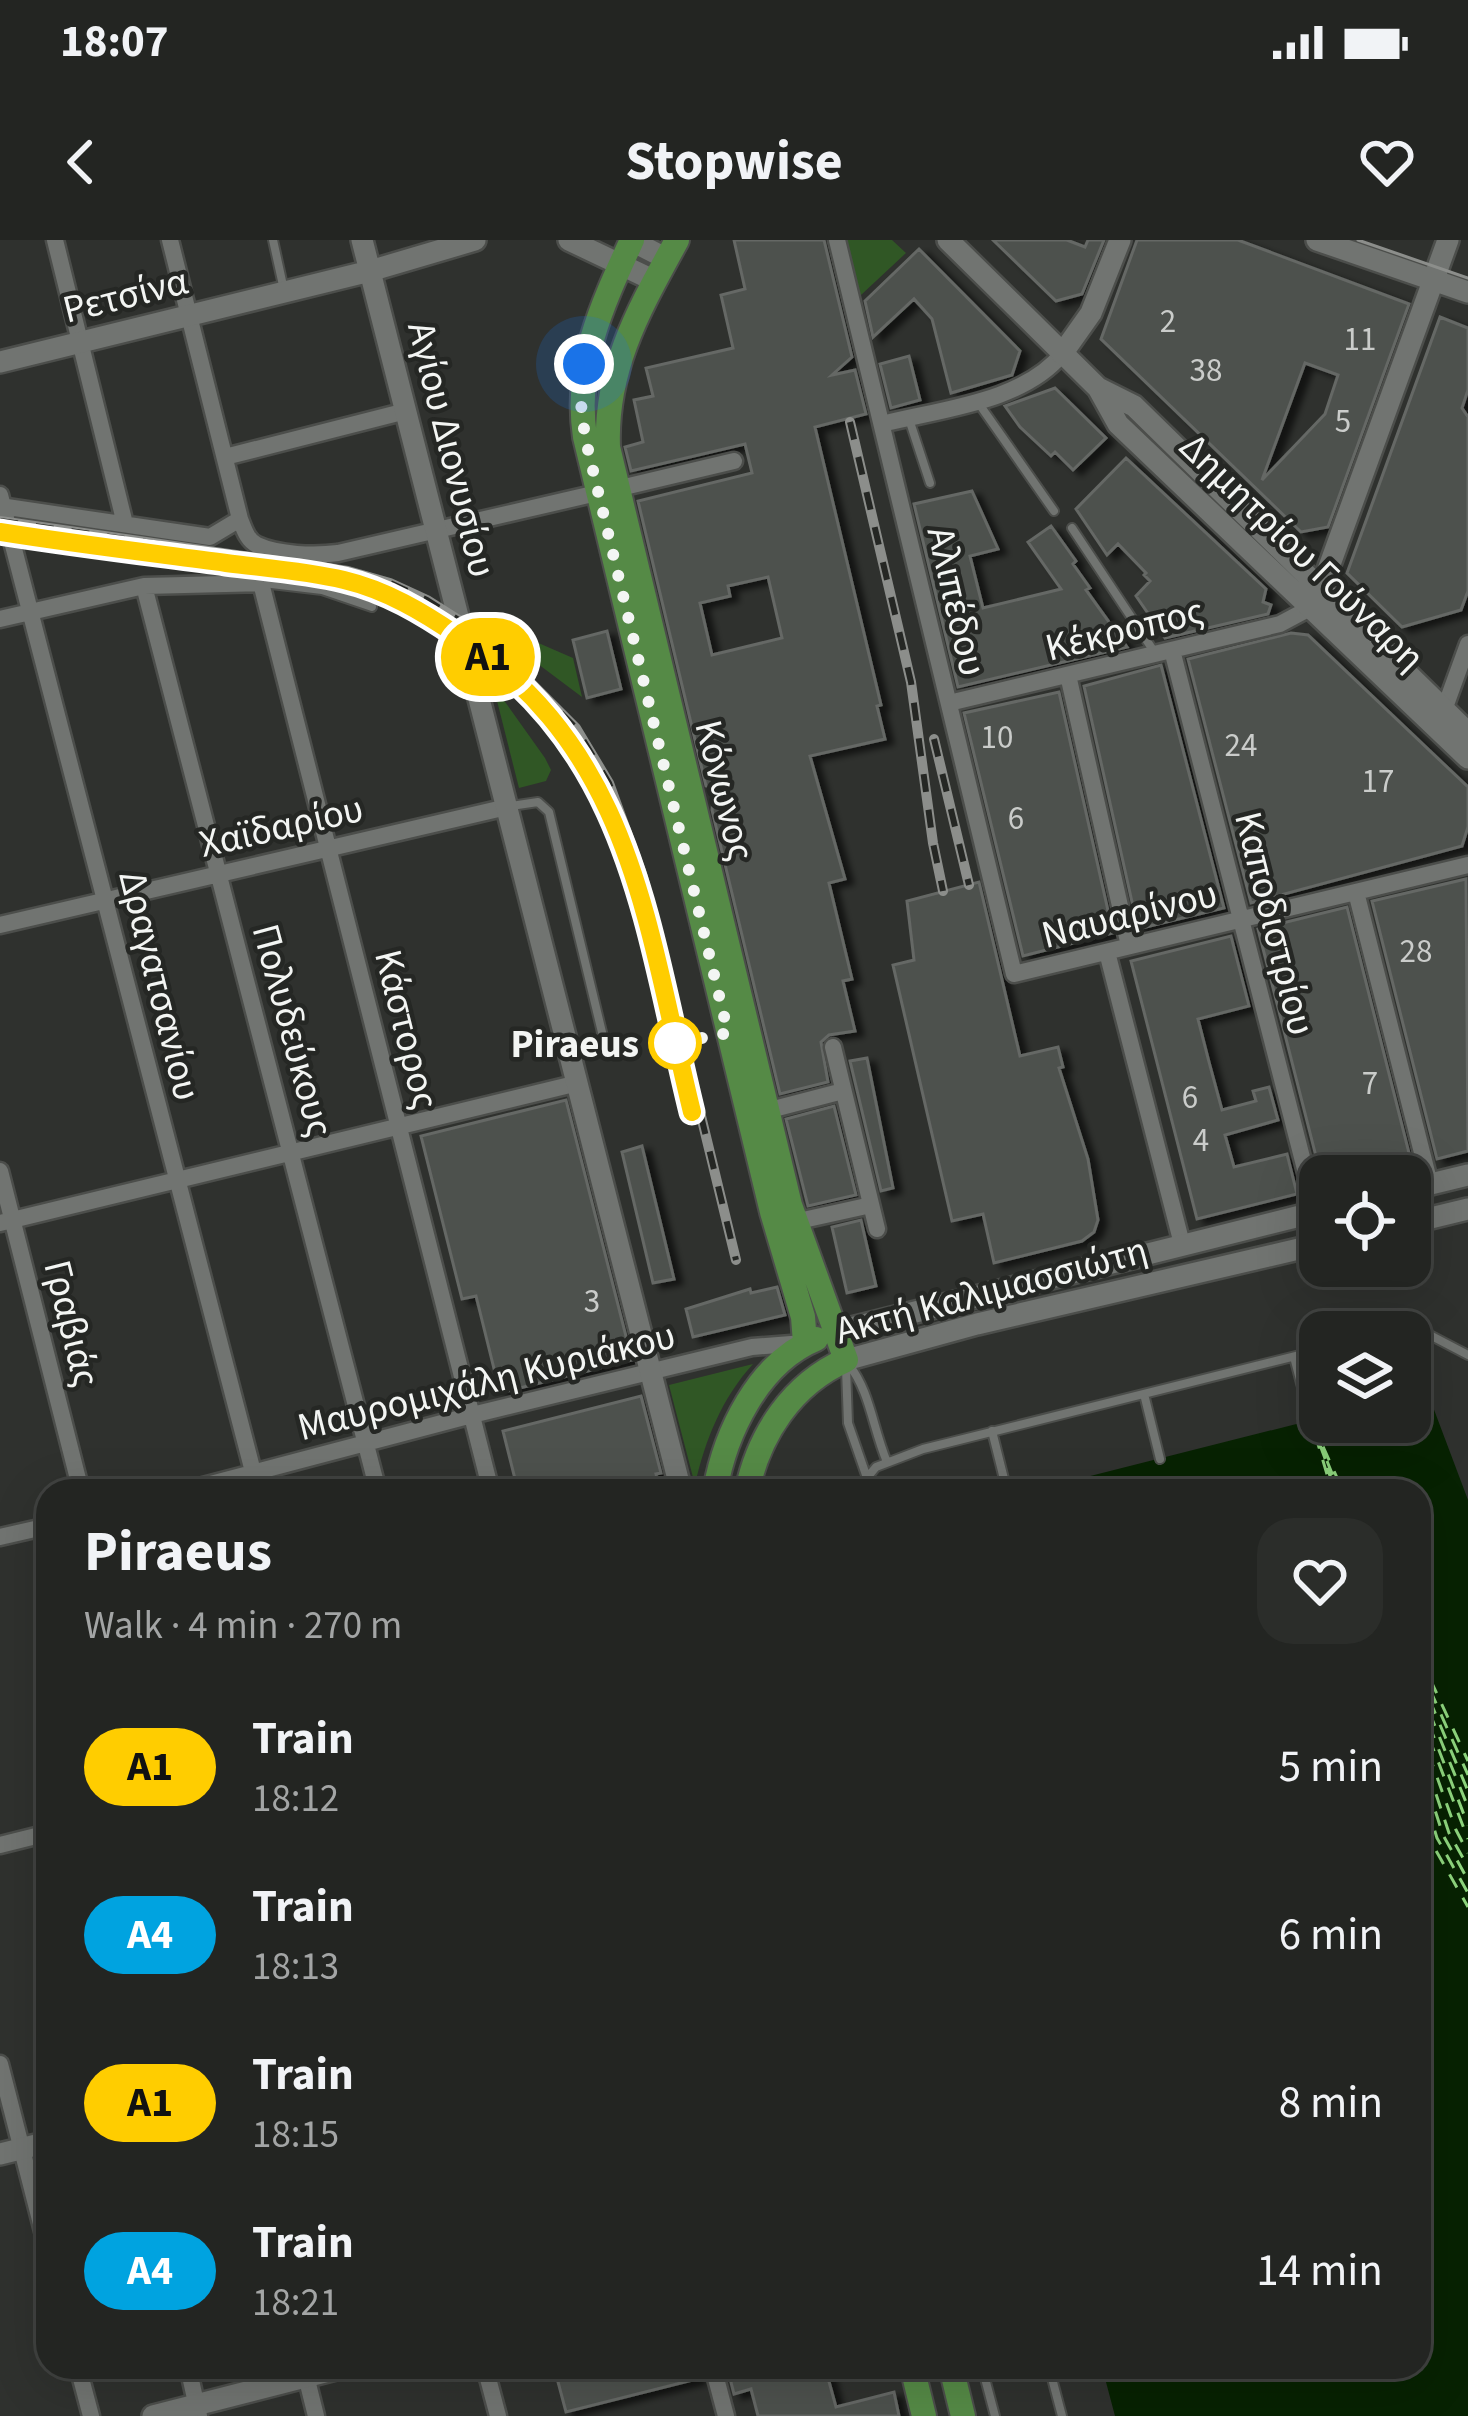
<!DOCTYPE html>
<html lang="en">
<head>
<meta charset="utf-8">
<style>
  body { margin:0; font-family:"Source Sans 3",sans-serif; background:#2b2d2a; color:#f1f3f6; height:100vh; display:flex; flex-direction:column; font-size:45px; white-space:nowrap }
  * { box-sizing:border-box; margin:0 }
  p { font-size:39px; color:#a3a5a5 }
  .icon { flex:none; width:66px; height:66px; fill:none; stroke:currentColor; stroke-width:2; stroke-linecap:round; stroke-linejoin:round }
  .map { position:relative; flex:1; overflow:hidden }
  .sheet { position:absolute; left:36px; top:1239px; width:1395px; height:900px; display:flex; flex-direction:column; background:#232522; border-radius:36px; box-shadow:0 12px 48px #0002,0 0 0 3px #404240 }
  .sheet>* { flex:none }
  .badge { padding:0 24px; border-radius:39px; font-size:42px; line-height:78px }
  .controls { position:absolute; left:1299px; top:915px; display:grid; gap:24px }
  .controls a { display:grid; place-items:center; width:132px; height:132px; border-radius:24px; background:#232522; box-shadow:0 12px 48px #0002,0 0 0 3px #404240; font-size:60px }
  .you { position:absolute; width:60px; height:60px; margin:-30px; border:9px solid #fff; border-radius:50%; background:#1a73e8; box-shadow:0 0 0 18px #1a73e833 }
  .map>.badge { position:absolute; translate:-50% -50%; box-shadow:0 0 0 6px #fff }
  .round { display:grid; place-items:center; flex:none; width:126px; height:126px; border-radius:36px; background:#2b2d2a }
  .head { display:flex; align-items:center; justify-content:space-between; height:204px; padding:0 48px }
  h1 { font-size:57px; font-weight:700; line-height:90px }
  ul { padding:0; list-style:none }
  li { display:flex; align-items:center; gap:36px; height:168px; padding:0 48px }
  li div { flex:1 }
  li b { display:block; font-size:45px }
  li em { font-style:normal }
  li .badge { min-width:132px; font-weight:700; text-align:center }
  .status { display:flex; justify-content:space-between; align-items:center; height:84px; padding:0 60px; background:#232522; direction:ltr }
  .status svg { height:33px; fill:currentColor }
  header { display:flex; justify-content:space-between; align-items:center; height:156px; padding:0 48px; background:#232522; font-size:54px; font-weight:700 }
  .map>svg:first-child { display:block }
</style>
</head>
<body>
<div class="status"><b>18:07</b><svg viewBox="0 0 49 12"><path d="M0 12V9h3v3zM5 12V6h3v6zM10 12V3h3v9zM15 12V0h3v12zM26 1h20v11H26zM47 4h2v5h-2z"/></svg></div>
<header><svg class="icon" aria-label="back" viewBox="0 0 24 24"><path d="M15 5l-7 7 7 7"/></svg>Stopwise<svg class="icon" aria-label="heart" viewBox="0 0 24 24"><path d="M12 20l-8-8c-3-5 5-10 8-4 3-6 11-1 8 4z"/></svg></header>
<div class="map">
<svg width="1468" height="2176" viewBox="0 0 1468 2176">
  <defs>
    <filter id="shadow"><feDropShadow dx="8" dy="4.5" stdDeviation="3" flood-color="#0009"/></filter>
  </defs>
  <rect width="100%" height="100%" fill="#2f312e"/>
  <path fill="#305725" d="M842,0h50l14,13 -45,42 -5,-2z
    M483,379l90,39 9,39 -100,-75z
    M493,445l52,73 6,12 -5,11 -27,7z
    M753,1124c-31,34 -48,76 -58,121l-26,-100z"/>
  <path fill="#072202" d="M1427,1151l41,109v916h-353l-13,-49h317v-876h-388l289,-73v4h90v-26z"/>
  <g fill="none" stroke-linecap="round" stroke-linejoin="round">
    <path stroke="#8ed57d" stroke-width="3" stroke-dasharray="15 12" stroke-linecap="butt" d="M1312,1182l31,69
      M1315,1194l17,57
      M1320,1205l7,19
      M1327,1221l12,30
      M1327,1228l9,23
      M1419,1415l49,106
      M1419,1425l49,110
      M1419,1435l49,116
      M1419,1447l49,120
      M1419,1459l49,126
      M1419,1472l49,127
      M1419,1487l37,103 12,23
      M1419,1503l30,90 19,34
      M1419,1520l24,75 25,45
      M1419,1539l18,59 31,55
      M1419,1560l11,40 38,67"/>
  </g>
  <path fill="#4e514e" stroke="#656865" stroke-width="3" fill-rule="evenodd" filter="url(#shadow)" d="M734,0h90l28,117 -20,18 23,-5 11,44 -51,13 66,278 -4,1 8,33 -75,17 35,123 -16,4 23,96 -9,2 12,50 -26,4 -8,7 7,40 -48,12 -68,-284 2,-23 -8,-1 -68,-285 114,-28 -7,-29 -114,27 -6,-24 18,-5 -9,-42 19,-4 -7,-28 87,-20 -12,-53 24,-6zM768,337l14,61 -70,17 -12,-52 30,-7 -2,-10z
    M993,0h74l18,7 3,-7h16l-22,54 -26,7z
    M1137,0h101l171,64 -81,223 -27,5 -200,-193zM1305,123l33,12 -13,39 -63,66z
    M919,9l101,102 -8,24 -61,18 -19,-74 -18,-20 -41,38 -8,-36z
    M1440,77l28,11v62l-6,18 6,9v174l-7,19 -59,17 -55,-54z
    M909,116l11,44 -29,8 -11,-44z
    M1055,148l51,50 -33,32 -18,-18 -4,4 -31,-29 -15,-21z
    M1126,218l140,131 -3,13 8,3 -3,9 -103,24 -29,-42 14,-15 -6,-6 2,-2 -28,-29 -11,11 -31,-46z
    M972,251l26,58 -28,7 13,52 78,-19 -33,-47 23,-16 25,35 -3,3 17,24 -4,2 41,57 -169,40 -44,-183z
    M607,391l14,58 -34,9 -14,-58z
    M1291,393l17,2 160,152v40l-6,19 -211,57 -63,-244z
    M1161,425l63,243 -86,21 -54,-243z
    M1059,452l54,241 -90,23 -59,-243z
    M1466,639l2,272 -31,8 -65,-258z
    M979,642l41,174 38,-9 5,20 -4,1 29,91 10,61 -4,12 -12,9 -88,22 -11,-49 -31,7 -59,-256 21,-5 -7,-59z
    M1347,667l65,258 -41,11h-50l-63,-247z
    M1231,696l18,70 -51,13 11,43 13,48 34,-9 -3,-10 16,-4 9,33 -53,15 9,32 53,-13 10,40 -100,25 -66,-258z
    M867,818l26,130 -12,3 -31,-130z
    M566,860l66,260 -132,33 -24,-97 -14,3 -41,-163z
    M834,866l22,89 -48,11 -22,-87z
    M642,906l32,133 -21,4 -31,-131z
    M861,980l15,66 -29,7 -15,-66z
    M777,1047l8,28 -92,22 -7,-28 64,-20 1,4z
    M641,1156l20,77 -5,1 4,17h-142l-15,-60z
    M554,2127h140l3,12 -131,33z
    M727,2127h98l11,40 58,-15 5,24h-141l-7,-27 -17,5z"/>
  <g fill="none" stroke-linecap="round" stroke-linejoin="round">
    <defs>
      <path id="lane" d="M273,0l11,50
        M977,161l77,110
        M909,179l21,64
        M1072,288l83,125
        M263,343l59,7 50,17
        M511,566l27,-4 11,10 57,237
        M1398,1092h26l44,23
        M1294,1117l17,64
        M849,1125c21,26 24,64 38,97
        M846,1128l2,55 18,52
        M1144,1154l16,65
        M992,1191l15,60
        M856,1251l20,-24 47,-18 397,-99
        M982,2127l13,49
        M1049,2127l13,49"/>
      <path id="street" d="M55,0l70,284
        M170,0l70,279c4,10 7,21 17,26 21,10 58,11 81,8l259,-60
        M837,0l177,734 454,-109
        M882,184c59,-15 141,-22 180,-70
        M225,217l181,-46
        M616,249l118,-28
        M0,255l258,996
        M0,266l210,31 30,-18
        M144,346l234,905
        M0,379l144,-33 117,-3 230,908
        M1172,410l144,562
        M1068,435l61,271
        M949,463l331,-79 30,-16
        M1444,470l24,-66
        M1356,652l74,292
        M0,685l507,-118
        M1107,712l75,292
        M833,807l44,182
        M766,871l77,-20
        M0,931l81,320
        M794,982l77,-17
        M0,983l578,-140
        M184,1251l288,-76 280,-68 52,-4
        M0,1297l48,-11
        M0,1605l48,-12
        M0,1824l48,187
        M78,2127l13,49
        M188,2127l11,49
        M485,2127l13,49
        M713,2127l13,49
        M304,2128l12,48"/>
      <path id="secondary" d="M362,0l319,1251
        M569,0l86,41
        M630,0l37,19
        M948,0l150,148 36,18 334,327
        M1317,0l151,52
        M1062,114l29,-41 29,-73
        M0,122l370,-91 105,-31
        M1098,148l20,36 350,334
        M1317,360l131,-360
        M1410,949l58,-14
        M1410,983l58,-14
        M835,1092l485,-121
        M846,1120l131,-36 343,-80
        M0,1914l48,-12
        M153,2176l191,-49"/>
      <path id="primary" d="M632,0c-30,65 -58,124 -47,197l187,775 31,105 2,26
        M677,0c-37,68 -72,127 -69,207l182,758 56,155c-54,24 -87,74 -99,131
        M715,1251c10,-58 43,-128 101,-152
        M912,2127l12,49
        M951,2127l12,49"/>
    </defs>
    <use href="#lane" stroke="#4c4e4b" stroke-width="12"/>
    <use href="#street" stroke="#4c4e4b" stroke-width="21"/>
    <use href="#secondary" stroke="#4c4e4b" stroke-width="26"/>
    <use href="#primary" stroke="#4c4e4b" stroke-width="28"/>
    <use href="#lane" stroke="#717471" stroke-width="8"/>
    <use href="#street" stroke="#717471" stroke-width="16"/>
    <use href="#secondary" stroke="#717471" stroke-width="21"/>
    <use href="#primary" stroke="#558a46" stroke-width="24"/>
    <path stroke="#8c8e8b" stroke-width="3" d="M1358,0l110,38"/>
    <defs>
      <path id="rail" d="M850,182l61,260 22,161 10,48
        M0,281l348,50 42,12 37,17 57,36 92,92 33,55 34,94 93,383
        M934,499l35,146"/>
    </defs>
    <use href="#rail" stroke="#8c8e8b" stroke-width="10"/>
    <use href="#rail" stroke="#252724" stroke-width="6" stroke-dasharray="18" stroke-linecap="butt"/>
  </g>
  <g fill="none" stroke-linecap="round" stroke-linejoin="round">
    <defs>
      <path id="line" d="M0,292c75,12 151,21 226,31 39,5 80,8 118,17 42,10 79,32 114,56 175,114 188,289 234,476"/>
    </defs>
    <use href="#line" stroke="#fff" stroke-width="27"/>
    <use href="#line" stroke="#ffcd00" stroke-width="18"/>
    <path stroke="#f3f5f3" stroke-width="12" stroke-dasharray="0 21.6" d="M584,124l-3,40 4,33 143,596 -53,10"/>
  </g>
  <circle fill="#fff" stroke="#ffcd00" stroke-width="6" cx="675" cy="803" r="24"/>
  <g text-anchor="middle" stroke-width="9" stroke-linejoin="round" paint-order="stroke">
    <g font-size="33" fill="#caccca">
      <text x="1168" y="92">2</text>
      <text x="1360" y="110">11</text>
      <text x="1206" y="141">38</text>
      <text x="1343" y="192">5</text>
      <text x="997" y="508">10</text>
      <text x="1241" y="516">24</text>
      <text x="1378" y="552">17</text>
      <text x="1016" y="589">6</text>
      <text x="1416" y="722">28</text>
      <text x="1370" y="854">7</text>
      <text x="1190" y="868">6</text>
      <text x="1201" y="911">4</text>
      <text x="592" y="1072">3</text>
    </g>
    <g font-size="39" fill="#f3f5f3" stroke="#252724">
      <text transform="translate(125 54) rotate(-14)" y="14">Ρετσίνα</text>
      <text transform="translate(453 209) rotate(76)" y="14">Αγίου Διονυσίου</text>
      <text transform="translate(1303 311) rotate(44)" y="14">Δημητρίου Γούναρη</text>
      <text transform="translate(958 361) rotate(77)" y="14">Αλιπέδου</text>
      <text transform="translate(1124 388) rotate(-14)" y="14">Κέκροπος</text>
      <text transform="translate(726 550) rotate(76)" y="14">Κόνωνος</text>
      <text transform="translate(281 585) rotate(-13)" y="14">Χαϊδαρίου</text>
      <text transform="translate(1129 673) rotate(-14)" y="14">Ναυαρίνου</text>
      <text transform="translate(1276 683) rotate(76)" y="14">Καποδιστρίου</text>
      <text transform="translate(161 745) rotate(76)" y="14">Δραγατσανίου</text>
      <text transform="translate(408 789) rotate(76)" y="14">Κάστορος</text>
      <text transform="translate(294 790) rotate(75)" y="14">Πολυδεύκους</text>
      <text transform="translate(991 1049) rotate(-15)" y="14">Ακτή Καλιμασσιώτη</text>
      <text transform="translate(73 1083) rotate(76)" y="14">Γραβιάς</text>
      <text transform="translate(486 1140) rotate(-14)" y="14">Μαυρομιχάλη Κυριάκου</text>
    </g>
    <g font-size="39" font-weight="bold" fill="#f3f5f3" stroke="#252724" text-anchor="end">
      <text x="639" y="817">Piraeus</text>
    </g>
  </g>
</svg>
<div class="controls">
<a><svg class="icon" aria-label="locate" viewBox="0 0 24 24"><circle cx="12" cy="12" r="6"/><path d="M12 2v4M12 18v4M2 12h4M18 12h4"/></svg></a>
<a><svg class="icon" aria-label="layers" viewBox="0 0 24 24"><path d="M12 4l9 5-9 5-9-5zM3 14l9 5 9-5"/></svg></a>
</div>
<div class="you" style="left:584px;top:124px"></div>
<b class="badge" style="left:488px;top:417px;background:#ffcd00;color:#111">A1</b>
<section class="sheet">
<div class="head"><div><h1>Piraeus</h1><p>Walk · 4 min · 270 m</p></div><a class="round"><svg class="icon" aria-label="heart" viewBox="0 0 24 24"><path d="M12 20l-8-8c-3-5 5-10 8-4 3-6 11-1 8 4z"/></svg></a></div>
<ul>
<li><span class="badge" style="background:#ffcd00;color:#111">A1</span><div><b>Train</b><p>18:12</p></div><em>5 min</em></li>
<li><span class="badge" style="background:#00a3e0;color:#fff">A4</span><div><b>Train</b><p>18:13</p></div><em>6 min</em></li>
<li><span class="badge" style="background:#ffcd00;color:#111">A1</span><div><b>Train</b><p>18:15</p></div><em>8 min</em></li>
<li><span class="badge" style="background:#00a3e0;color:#fff">A4</span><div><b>Train</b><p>18:21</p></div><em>14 min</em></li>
</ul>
</section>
</div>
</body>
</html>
